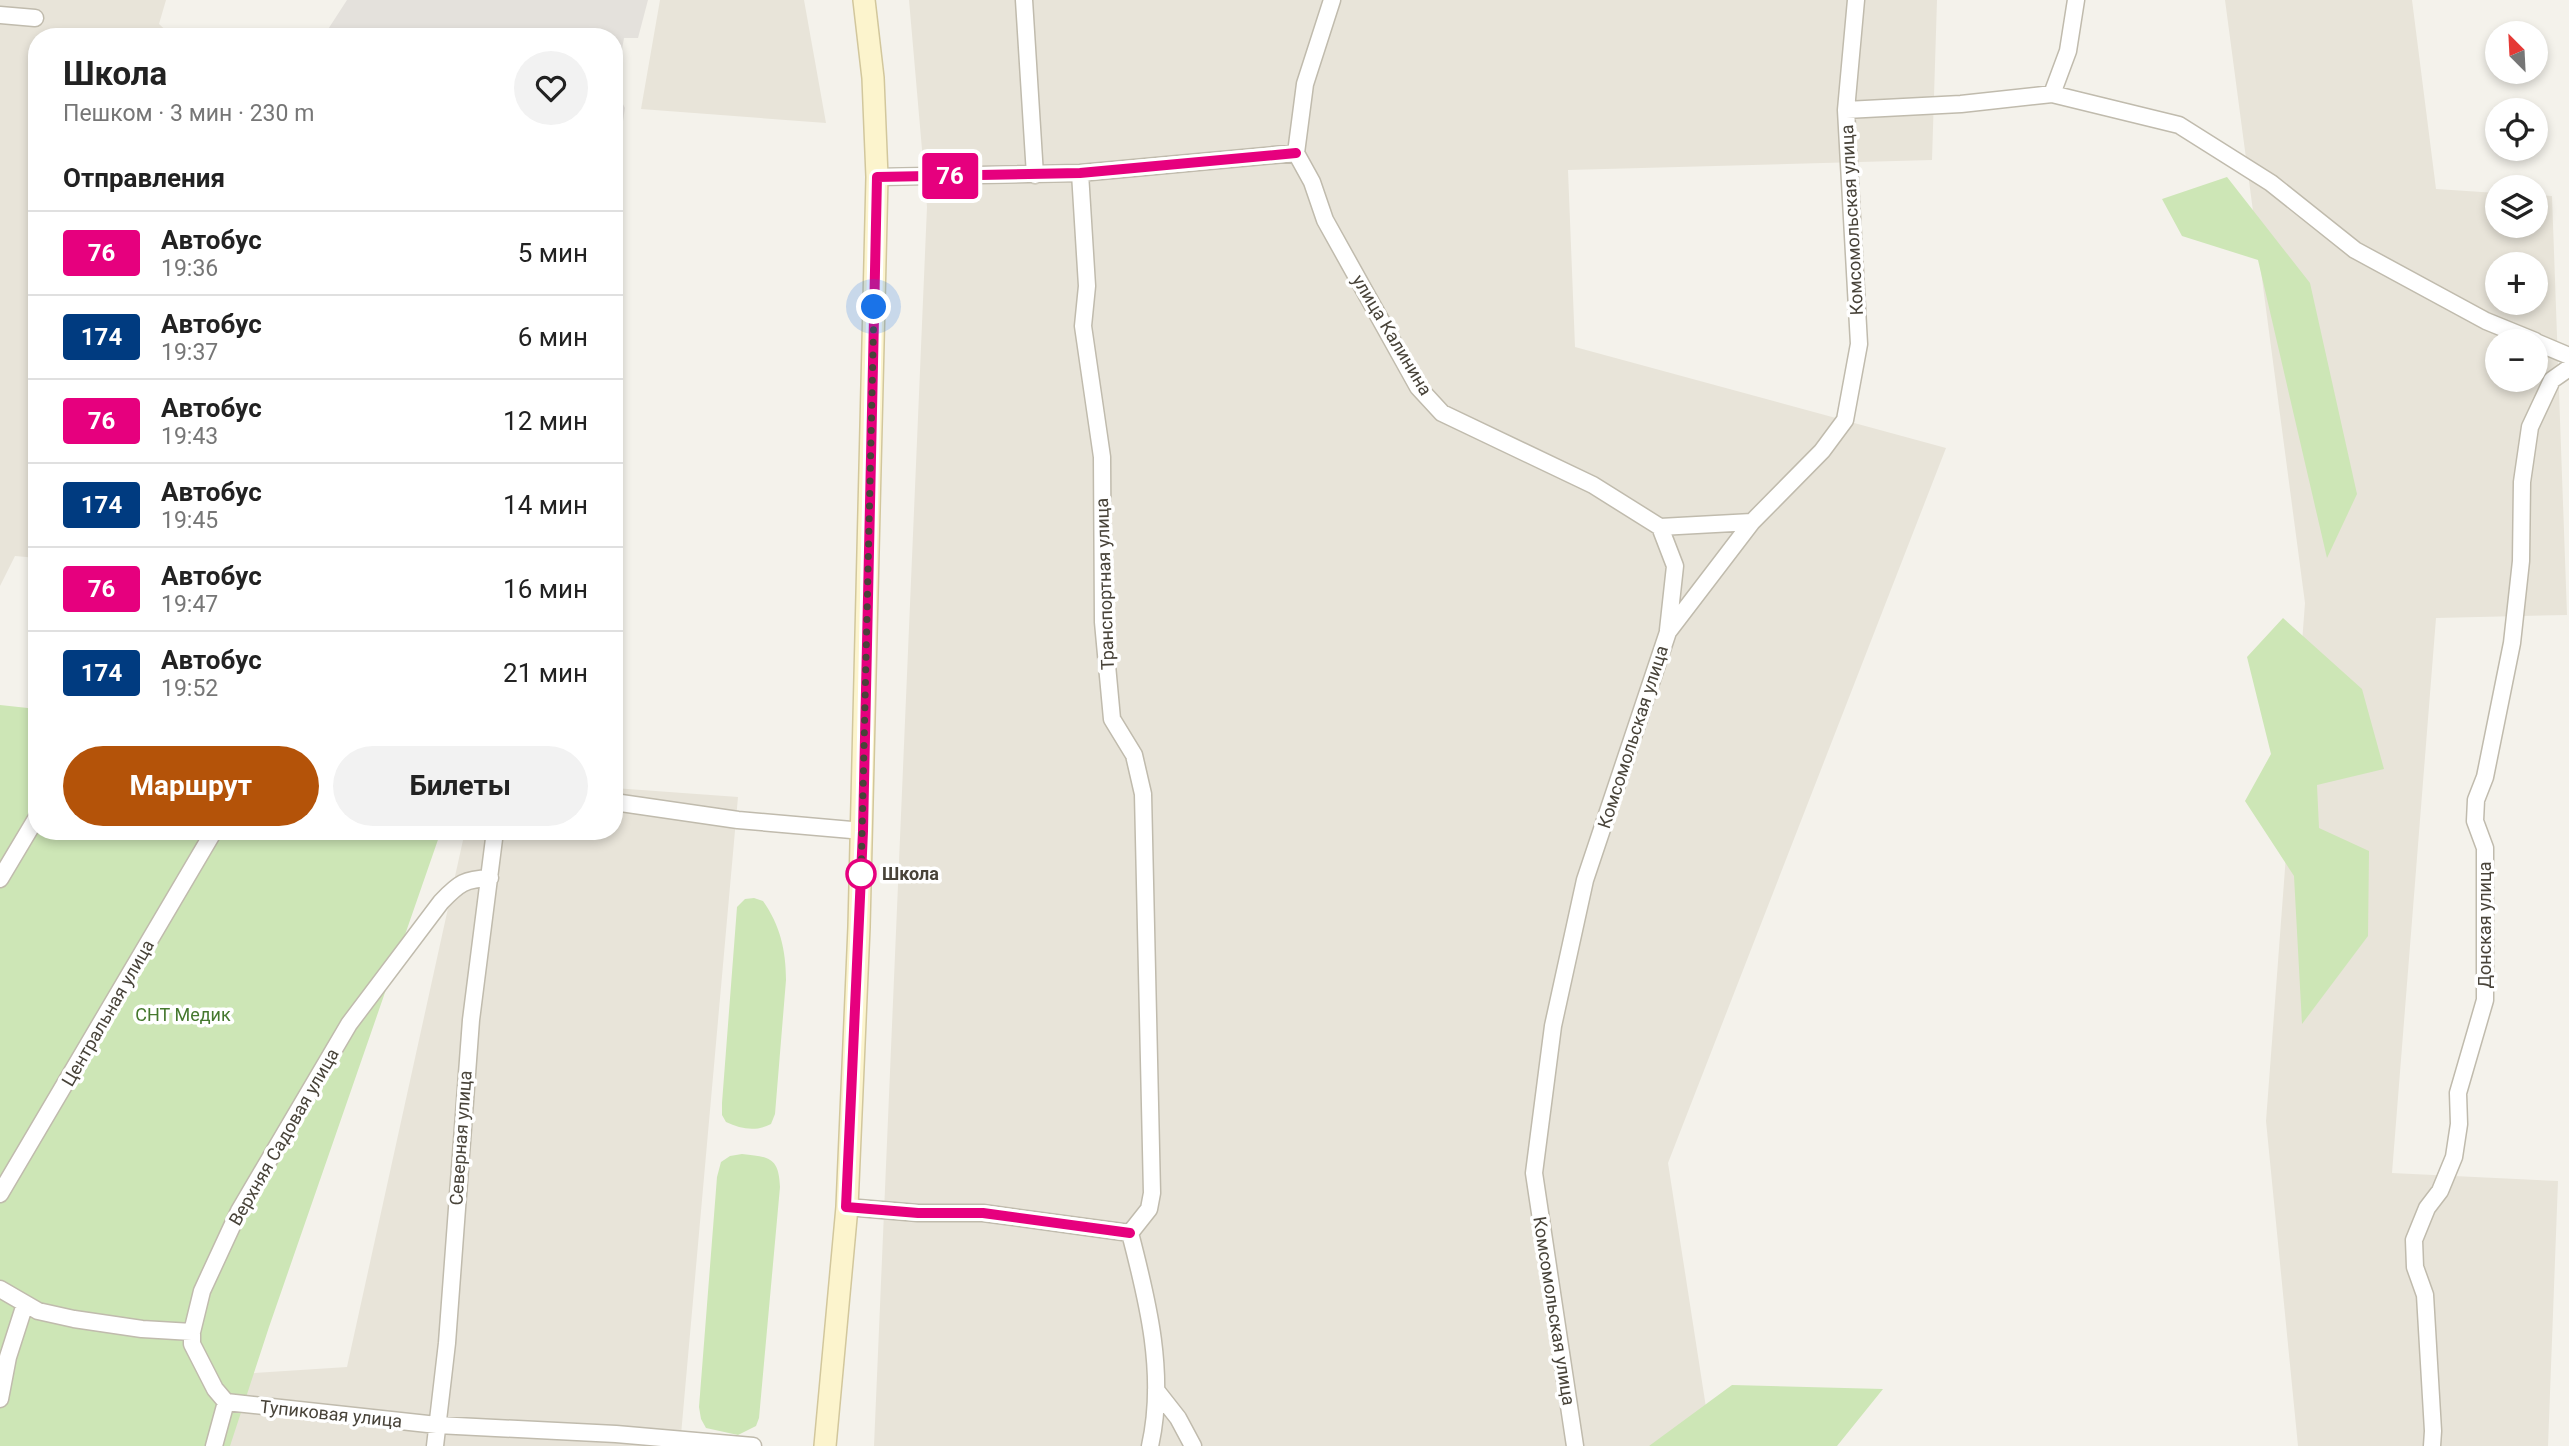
<!DOCTYPE html>
<html lang="ru">
<head>
<meta charset="utf-8">
<style>
  body { margin:0; font-family:Roboto,sans-serif; background:#f2f2f2; color:#222; height:100vh; display:flex; flex-direction:column; font-size:26px; white-space:nowrap }
  * { box-sizing:border-box; margin:0 }
  p { font-size:23px; color:#767676 }
  .icon { flex:none; width:38px; height:38px; fill:none; stroke:currentColor; stroke-width:2; stroke-linecap:round; stroke-linejoin:round }
  .map { position:relative; flex:1; overflow:hidden }
  .details { position:absolute; left:28px; top:28px; width:595px; height:812px; display:flex; flex-direction:column; background:#fff; border-radius:28px; box-shadow:0 4px 10px #0003 }
  .details>* { flex:none }
  .badge { padding:0 14px; border-radius:5px; font-size:24px; line-height:46px }
  .needle { width:46px; rotate:336deg }
  .buttons { position:absolute; left:2485px; top:21px; display:grid; gap:14px }
  .buttons a { display:grid; place-items:center; width:63px; height:63px; border-radius:50%; background:#fff; box-shadow:0 4px 10px #0003; font-size:35px }
  .you { position:absolute; width:35px; height:35px; margin:-18px; border:5px solid #fff; border-radius:50%; background:#1a73e8; box-shadow:0 0 0 10px #1a73e833 }
  .map>.badge { position:absolute; translate:-50% -50%; box-shadow:0 0 0 4px #fff }
  h2 { padding:0 35px; font-size:26px; line-height:63px }
  .round { display:grid; place-items:center; flex:none; width:74px; height:74px; border-radius:37px; background:#f2f2f2 }
  .head { display:flex; align-items:center; justify-content:space-between; height:119px; padding:0 35px }
  h1 { font-size:33px; font-weight:700; line-height:52px }
  .action { display:flex; gap:14px; margin-top:auto; padding:14px 35px }
  .action a { flex:1; height:80px; border-radius:42px; background:#b45309; color:#fff; font-size:28px; font-weight:700; line-height:80px; text-align:center }
  .action a+a { background:#f2f2f2; color:#222 }
  ul { padding:0; list-style:none }
  li { display:flex; align-items:center; gap:21px; height:84px; padding:0 35px; border-top:2px solid #e0e0e0 }
  li div { flex:1 }
  li b { display:block; font-size:26px }
  li em { font-style:normal }
  li .badge { min-width:77px; font-weight:700; text-align:center }
  .map>svg:first-child { display:block }
</style>
</head>
<body>
<div class="map">
<svg width="2569" height="1446" viewBox="0 0 2569 1446">
  <rect width="100%" height="100%" fill="#f4f2eb"/>
  <path fill="#e8e4d9" fill-rule="evenodd" d="M0,0h166l-7,24 14,13h-136v521l-22,-2 -15,30z
    M660,0h144l22,123 -185,-14z
    M909,0h1028l-5,160 -364,10 7,177 371,101 -278,715 44,283h-838l53,-1239z
    M2225,0h187l24,189 61,4v33h39v-31l16,1 15,419 -131,3 -44,555 166,8 -10,265h-250l-32,-325 39,-518zM2497,264h39v39h-39zM2497,341h39v39h-39z
    M614,788l124,9 -58,649h-478l6,-70 139,-9 118,-536h149z"/>
  <path fill="#e4e1dc" d="M347,0h301l-10,38h-14l-9,51 10,19 -5,33h-6v-104h-291z"/>
  <path fill="#cde6b6" d="M2227,177l83,106 47,211 -30,64 -69,-298 -76,-24 -20,-37z
    M2283,618l79,71 22,80 -67,16 2,43 50,23 -1,85 -66,88 -8,-148 -49,-75 26,-47 -24,-97z
    M0,705l37,4v122h404l-172,496 -39,119h-230z
    M754,898l9,3c17,24 23,49 23,79l-11,134 -4,10c-15,8 -30,5 -45,-2l-4,-7v-12l15,-196 8,-8z
    M742,1154c26,3 37,2 38,33l-21,231 -3,8 -18,9 -32,-7 -5,-9 -2,-12 18,-230 4,-15 9,-6z
    M1732,1385l151,4 -46,57h-188z"/>
  <g fill="none" stroke-linecap="round" stroke-linejoin="round">
    <defs>
      <path id="minor" d="M1024,0l11,175
        M1332,0l-27,84 -9,69 16,29 13,38 93,167 24,26 151,72 67,42 15,39 -7,64
        M0,15l35,3
        M2052,94l16,-43 8,-51
        M1846,110l115,-6 91,-10 127,31 92,58 84,67 131,71 49,20
        M1080,173l7,113 -4,40 19,131 1,165 9,97 22,36 9,39 9,399 -3,16 -19,24
        M877,177l203,-4 216,-20
        M2536,342l33,14
        M1660,527l92,-5
        M614,802l124,18 125,11
        M0,879l37,-62
        M0,1194l214,-363
        M847,1207l71,6h65l147,20
        M1130,1233c18,69 36,142 20,213
        M0,1289l38,22 36,8 68,10 50,3
        M1156,1390l22,28 15,28
        M0,1399l8,-42 17,-53
        M226,1402l211,23 179,9 137,12
        M214,1446l12,-44 -11,-13 -23,-45v-12l10,-41 37,-80 110,-187 92,-122c18,-19 24,-23 49,-24
        M435,1446l12,-103 24,-323 24,-189
        M1575,1446l-41,-273 19,-147 32,-146 83,-248 84,-110 70,-71 23,-31 14,-76 -13,-234 10,-110
        M2432,1446l1,-15 -8,-136 -10,-28 -1,-27 13,-32 13,-17 14,-34 5,-33 -1,-31 27,-93v-152l-10,-27 1,-21 9,-23 27,-134 9,-82 1,-79 8,-55 22,-47 17,-12"/>
      <path id="secondary" d="M825,1446l22,-239 12,-280 18,-750 -4,-99 -9,-78"/>
    </defs>
    <use href="#minor" stroke="#c0bbad" stroke-width="19"/>
    <use href="#secondary" stroke="#d2c79c" stroke-width="24"/>
    <use href="#minor" stroke="#fff" stroke-width="16"/>
    <use href="#secondary" stroke="#fcf4cd" stroke-width="21"/>
  </g>
  <g fill="none" stroke-linecap="round" stroke-linejoin="round">
    <defs>
      <path id="line" d="M1130,1233l-147,-20h-65l-72,-6 17,-376 14,-654 203,-4 216,-20"/>
    </defs>
    <use href="#line" stroke="#fff" stroke-width="16"/>
    <use href="#line" stroke="#e6007e" stroke-width="10"/>
    <path stroke="#484339" stroke-width="7" stroke-dasharray="0 12.6" d="M861,874v5l13,-572"/>
  </g>
  <circle fill="#fff" stroke="#e6007e" stroke-width="3.5" cx="861" cy="874" r="14"/>
  <g text-anchor="middle" stroke-width="7" stroke-linejoin="round" paint-order="stroke">
    <g font-size="18" fill="#484339" stroke="#fff">
      <text transform="translate(1852 220) rotate(-93)" y="6">Комсомольская улица</text>
      <text transform="translate(1392 335) rotate(59)" y="6">улица Калинина</text>
      <text transform="translate(1105 584) rotate(-92)" y="6">Транспортная улица</text>
      <text transform="translate(1633 737) rotate(-72)" y="6">Комсомольская улица</text>
      <text transform="translate(2485 925) rotate(-90)" y="6">Донская улица</text>
      <text transform="translate(108 1013) rotate(-60)" y="6">Центральная улица</text>
      <text transform="translate(284 1137) rotate(-60)" y="6">Верхняя Садовая улица</text>
      <text transform="translate(461 1138) rotate(-86)" y="6">Северная улица</text>
      <text transform="translate(1554 1311) rotate(81)" y="6">Комсомольская улица</text>
      <text transform="translate(331 1414) rotate(6)" y="6">Тупиковая улица</text>
    </g>
    <g font-size="18" font-weight="bold" fill="#484339" stroke="#fff" text-anchor="start">
      <text x="882" y="880">Школа</text>
    </g>
    <g font-size="18" fill="#45782e" stroke="#fff">
      <text x="183" y="1021">СНТ Медик</text>
    </g>
  </g>
</svg>
<div class="buttons">
<a><svg class="needle" viewBox="-14 -14 28 28"><path d="M0-13l5 13h-10z" fill="#e53935"/><path d="M0 13l5-13h-10z" fill="#767676"/></svg></a>
<a><svg class="icon" aria-label="locate" viewBox="0 0 24 24"><circle cx="12" cy="12" r="6"/><path d="M12 2v4M12 18v4M2 12h4M18 12h4"/></svg></a>
<a><svg class="icon" aria-label="layers" viewBox="0 0 24 24"><path d="M12 4l9 5-9 5-9-5zM3 14l9 5 9-5"/></svg></a>
<a>+</a>
<a>−</a>
</div>
<div class="you" style="left:874px;top:307px"></div>
<b class="badge" style="left:950px;top:176px;background:#e6007e;color:#fff">76</b>
<section class="details">
<div class="head"><div><h1>Школа</h1><p>Пешком · 3 мин · 230 m</p></div><a class="round"><svg class="icon" aria-label="heart" viewBox="0 0 24 24"><path d="M12 20l-8-8c-3-5 5-10 8-4 3-6 11-1 8 4z"/></svg></a></div>
<h2>Отправления</h2>
<ul>
<li><span class="badge" style="background:#e6007e;color:#fff">76</span><div><b>Автобус</b><p>19:36</p></div><em>5 мин</em></li>
<li><span class="badge" style="background:#003b80;color:#fff">174</span><div><b>Автобус</b><p>19:37</p></div><em>6 мин</em></li>
<li><span class="badge" style="background:#e6007e;color:#fff">76</span><div><b>Автобус</b><p>19:43</p></div><em>12 мин</em></li>
<li><span class="badge" style="background:#003b80;color:#fff">174</span><div><b>Автобус</b><p>19:45</p></div><em>14 мин</em></li>
<li><span class="badge" style="background:#e6007e;color:#fff">76</span><div><b>Автобус</b><p>19:47</p></div><em>16 мин</em></li>
<li><span class="badge" style="background:#003b80;color:#fff">174</span><div><b>Автобус</b><p>19:52</p></div><em>21 мин</em></li>
</ul>
<div class="action"><a>Маршрут</a><a>Билеты</a></div>
</section>
</div>
</body>
</html>
